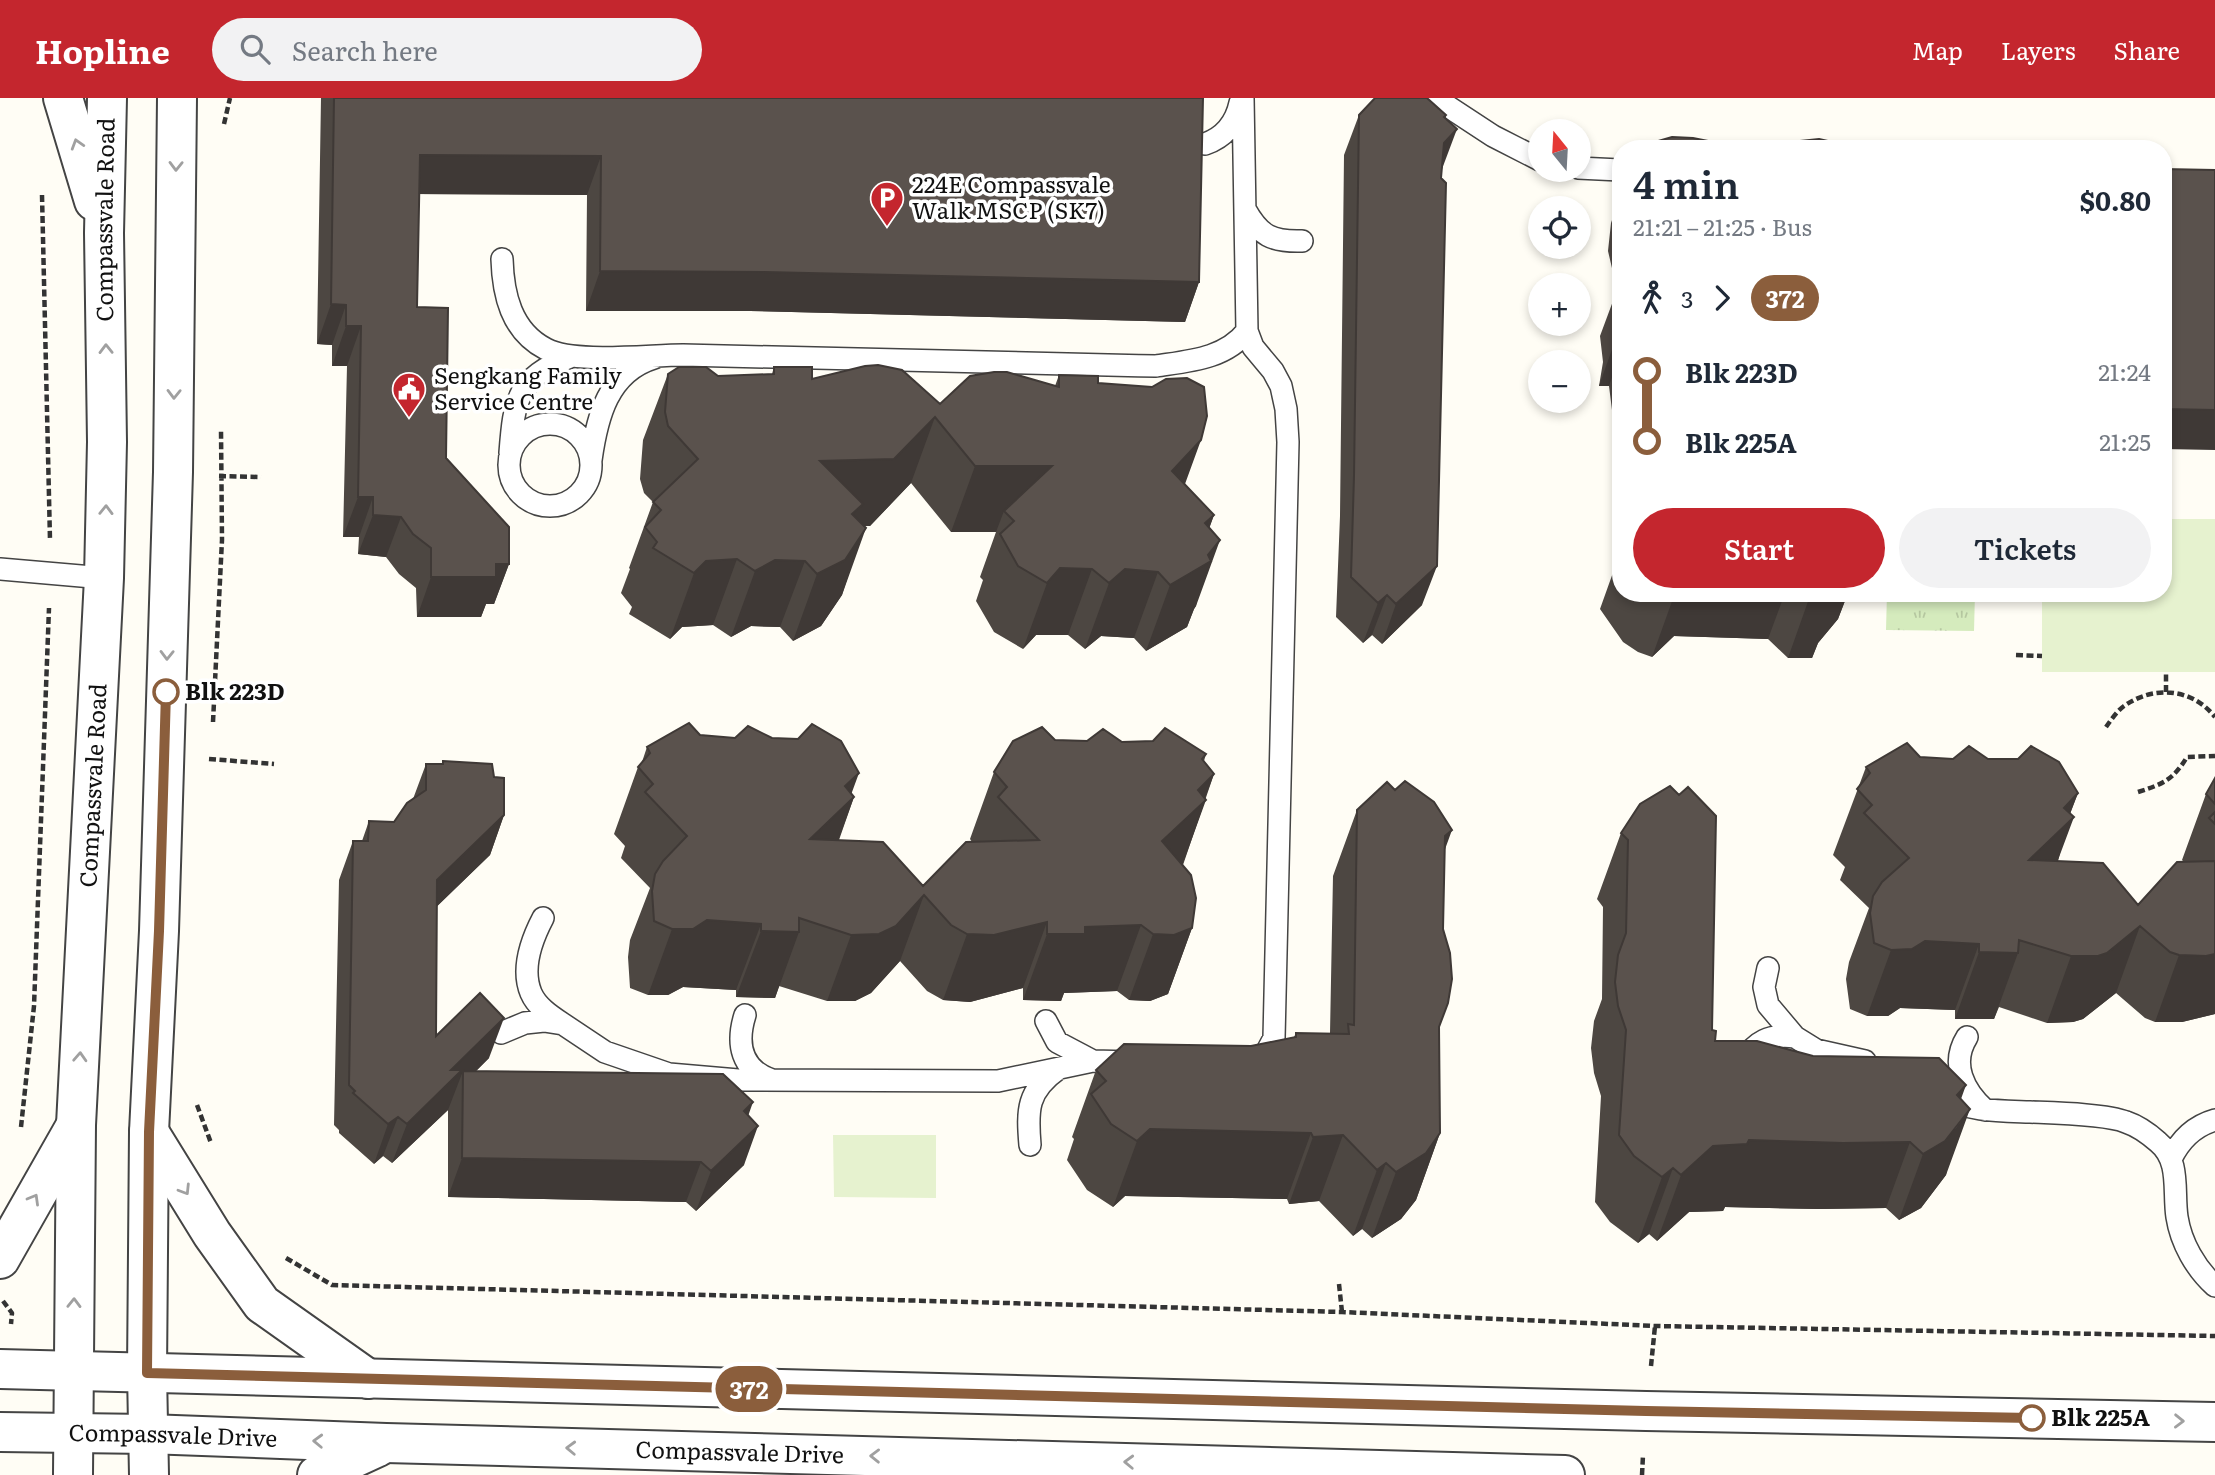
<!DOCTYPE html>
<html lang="en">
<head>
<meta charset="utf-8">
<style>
  body { margin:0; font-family:Literata,serif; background:#f2f2f3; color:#1f2937; height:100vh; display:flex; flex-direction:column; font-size:26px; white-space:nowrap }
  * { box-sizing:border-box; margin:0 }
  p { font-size:23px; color:#747a83 }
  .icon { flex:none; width:38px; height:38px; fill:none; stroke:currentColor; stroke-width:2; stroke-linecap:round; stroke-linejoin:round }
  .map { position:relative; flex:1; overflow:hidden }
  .side { position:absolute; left:1612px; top:42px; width:560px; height:462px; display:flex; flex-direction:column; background:#fff; border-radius:28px; box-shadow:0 4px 10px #0003 }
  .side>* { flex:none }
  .badge { padding:0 14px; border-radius:23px; font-size:24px; line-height:46px }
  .needle { width:46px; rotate:342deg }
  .tools { position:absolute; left:1528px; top:21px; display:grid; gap:14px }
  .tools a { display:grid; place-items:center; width:63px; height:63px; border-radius:50%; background:#fff; box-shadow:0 4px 10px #0003; font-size:35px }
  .map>.badge { position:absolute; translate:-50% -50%; box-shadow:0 0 0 4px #fff }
  .legs { display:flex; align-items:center; gap:10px; height:77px; padding:0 21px; font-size:23px }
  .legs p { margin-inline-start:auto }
  .summary { display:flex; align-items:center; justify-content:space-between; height:119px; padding:0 21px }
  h1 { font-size:38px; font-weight:600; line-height:52px }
  .button { display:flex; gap:14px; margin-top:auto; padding:14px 21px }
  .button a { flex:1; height:80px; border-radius:42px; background:#c4262e; color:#fff; font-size:28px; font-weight:600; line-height:80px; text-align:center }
  .button a+a { background:#f2f2f3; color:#1f2937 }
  ul { padding:0 21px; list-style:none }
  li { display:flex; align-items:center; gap:24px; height:70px; font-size:26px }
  li i { display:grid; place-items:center; width:10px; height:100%; margin:0 9px; background:currentColor }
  li i::after { content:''; width:18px; height:18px; margin:-9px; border:5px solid; border-radius:50%; background:#fff }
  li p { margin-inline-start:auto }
  li:first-child i { background:linear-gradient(#0000 50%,currentColor 0) }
  li:last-child i { background:linear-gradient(currentColor 50%,#0000 0) }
  header { display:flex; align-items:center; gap:42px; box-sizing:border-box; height:98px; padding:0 35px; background:#c4262e; color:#fff }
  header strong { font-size:33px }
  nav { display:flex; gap:38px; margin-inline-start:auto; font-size:24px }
  .search { width:490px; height:63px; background:#f2f2f3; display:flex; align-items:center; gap:18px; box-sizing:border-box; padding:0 24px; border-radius:38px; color:#747a83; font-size:26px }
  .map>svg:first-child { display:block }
</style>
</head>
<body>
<header>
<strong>Hopline</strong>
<div class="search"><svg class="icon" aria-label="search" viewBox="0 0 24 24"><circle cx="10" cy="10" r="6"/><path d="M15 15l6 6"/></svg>Search here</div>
<nav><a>Map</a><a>Layers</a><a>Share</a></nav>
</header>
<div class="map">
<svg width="2215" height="1377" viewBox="0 0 2215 1377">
  <defs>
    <pattern id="park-tufts" width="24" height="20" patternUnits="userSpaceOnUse" patternTransform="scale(1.75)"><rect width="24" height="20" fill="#d5ebbd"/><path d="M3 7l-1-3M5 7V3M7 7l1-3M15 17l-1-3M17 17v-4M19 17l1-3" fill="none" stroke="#b6c8a1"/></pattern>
  </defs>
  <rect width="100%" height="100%" fill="#fffdf5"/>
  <path fill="url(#park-tufts)" d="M1887,495h88l-1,38 -88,-1z"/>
  <path fill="#e6f2cf" d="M2163,421h52v153h-173v-79h121z
    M833,1037h103v63l-102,-1z"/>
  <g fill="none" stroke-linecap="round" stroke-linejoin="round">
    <defs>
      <path id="service" d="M1243,0l4,233 6,16 20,24 8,15 5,23 2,33 -14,596 -9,17 -12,6
        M1435,0l58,38 47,24
        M1205,46c20,-7 31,-22 35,-41
        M1578,70l42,2
        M1245,111c15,27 27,33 57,32
        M502,161c1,35 9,72 44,90 28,15 102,6 137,6 157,3 315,8 473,11 33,-5 69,-7 91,-35
        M509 367a41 41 0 1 1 82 0a41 41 0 1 1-82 0Z
        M510,355c4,-53 7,-75 60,-96
        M591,362c6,-43 17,-88 63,-102
        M0,471l104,9
        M543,820c-11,21 -22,51 -12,75 6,14 20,23 32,31
        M1768,870l-4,19 4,18 27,32 21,13 49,11
        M745,917c-9,29 -4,55 27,65
        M1046,923l11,21 36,19
        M501,935l24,-10 19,-2 19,3 42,28 64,22 69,6 260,1 95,-20 41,1
        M1967,939c-17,27 -3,54 18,73
        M1742,964c14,-21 27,-28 53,-25
        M1942,998c27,16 58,15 88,16 24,1 76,2 96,10 12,4 23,12 32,20 23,19 15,49 19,75 4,26 19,52 38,69
        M1030,1047c-3,-35 -3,-54 28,-76
        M2171,1061c9,-19 23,-33 44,-39"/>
      <g id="tertiary">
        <path d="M63,0l31,103"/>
        <path d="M149,1034l63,102 50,70 106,75"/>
        <path d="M0,1161l75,-132"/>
        <path d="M0,1271l1646,42 569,11"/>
        <path id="s1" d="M0,1334l148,2 238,9 1179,32"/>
        <path id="s2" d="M73,1377l3,-350 28,-547 3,-136 -3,-209 3,-135"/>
        <path d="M149,1377l-2,-102 2,-241 10,-201 14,-459 4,-374"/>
        <path d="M317,1377l61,-28"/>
      </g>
    </defs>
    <use href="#service" stroke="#444" stroke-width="24"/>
    <use href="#tertiary" stroke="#444" stroke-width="42"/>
    <path stroke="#333" stroke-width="4.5" stroke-dasharray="7 3.5" stroke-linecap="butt" d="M224,26l6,-26
      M42,97l8,345
      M219,378l42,1
      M2016,557l26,1
      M2166,594v-20
      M213,624l9,-182 -1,-110
      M2106,629c5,-7 11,-16 18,-21 30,-21 68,-18 91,11
      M209,661l65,5
      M2138,694c25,-8 35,-12 49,-35l28,-1
      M197,1007l14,38
      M21,1029l13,-121 15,-398
      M286,1160l46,27 1010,27 313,14 560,10
      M1339,1186l3,28
      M3,1203l9,12 -1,11
      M1651,1268l4,-40
      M1642,1377l1,-20"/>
    <use href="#service" stroke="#fff" stroke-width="21"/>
    <use href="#tertiary" stroke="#fff" stroke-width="38"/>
  </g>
  <path fill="#4d4742" d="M321,0h882l-4,184 -14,40 -435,-11h-164l1,-116 -168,-1 -2,113 29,151 63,106 -15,40h-8l-5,13h-64l-1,-29 -17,-14 -13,-17 -28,-3 1,-17h-16l4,-171h-15v-21l-15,-1z
    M1359,17h87l-4,54 -1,1 -19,435 -40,39 -10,-9 -9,8 -27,-26 4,-101 4,-361z
    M1620,98v214h-8l-3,-24h-10l4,-24 -3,-26 13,-35 2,-20 -7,-30 3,-28z
    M774,269l38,12 128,25 115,-18 4,-11 39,8 87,102 29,30 -5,13 -13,78 -2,3 -7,18 -41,24 -12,-13 -33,-2 -16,13 -17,-14h-32l-13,14 -29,-17 -18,-31 7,-21 -3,-3 16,-45h-45l-40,-49 -41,43h-6l-22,69 -21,31 -28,15 -13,-14 -29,-1 -20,11 -18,-12 -31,2 -12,12 -41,-25 3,-7 -11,-14 9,-24 -1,-1 24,-66 -9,-9 -4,-14 3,-39 25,-66 50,2 54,-2z
    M1620,455v40h228l-10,26 -20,24 -6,15h-24l-20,-19 -94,-3 -22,21 -14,-5 -15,-10 -23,-33z
    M700,637l151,59 3,3 -15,43 84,46 49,-44 -2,-3 24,-67 61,-32 67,2 84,12 -2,7 10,13 -31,91 9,63 -24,66 -18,7 -21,-1 -12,-9 -53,2 -3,8 -38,-1v-12l-53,14 -27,-2 -16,-9 -27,-30 -29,32 -16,8h-28l-48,-15 -4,12 -39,-1v-7l-53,-3 -15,8h-20l-18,-7 -2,-31 2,-17 20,-52 -29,-30 4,-12 -11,-12 24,-67 3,-2 6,-18z
    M1920,659l33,2h35l90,34 -8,21 -12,47 80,44 46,-43 -2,-2 24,-66 9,-16v236l-33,8h-27l-10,-4 -29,-25 -33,26 -10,3 -26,1 -48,-16 -5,12h-39v-9l-55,-2 -12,8h-21l-17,-7 -4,-30 3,-17 20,-54 -29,-28 5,-13 -12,-12 33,-88z
    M443,663l51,16 10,38 -14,40 -53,51 -1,130 53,22 -13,13 272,45 -4,49 -48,46 -10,-9 -238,-5v-87l7,-19 -7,19 -56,53 -9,-7 -9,8 -35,-31v-3l-5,-5 5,-245 14,-39h9l7,-20 25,1 19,-23 13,-35h16z
    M1640,706l75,237 246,58 -15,76 -25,33 -22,12 -13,-12 -67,1 -94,-2 -2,4 -34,1 -32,29 -8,-7 -11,9 -28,-21 -15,-20 6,-106 -7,-23 -3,-25 3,-27 8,-22 1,-92 -6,-8 24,-66z
    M1357,712l88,40 -6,177 1,106 -24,67 -15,19 -29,19 -10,-9 -9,7 -34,-35 -30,3 -2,-5 -162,-3 -12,11 -26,-17 -20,-30 7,-21 -2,-2 24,-67 155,-24 43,-9 2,-4h34l3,-157z"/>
  <path fill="#3f3936" d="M1457,31l-15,40 -13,13 15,-39z
    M420,57l181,1 -14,39 -181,-1z
    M600,173l164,1 435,10 -14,40 -435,-11h-164z
    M331,206l15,1 -14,40 -15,-1z
    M346,228h15l-14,40h-15z
    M1620,229v27l-11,32h-10z
    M1620,288v24h-8z
    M2163,311l52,1v40l-52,-1z
    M935,319l-24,66 -41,43h-15l11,2 -24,67 -21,31 -28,15 24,-67 3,-113z
    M1201,342l-24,66 -5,-35z
    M975,368h77l-38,55 -10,-10 -8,21h-45z
    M358,399h15l-14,40h-16z
    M373,417l28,2 -15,40 -28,-3z
    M1214,417l-20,56 26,-31 -24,66 -2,3 -7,18 -41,24 24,-66 35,-62z
    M737,461l-24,66 -31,2 -12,12 24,-66 12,-12z
    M775,462l30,1 -25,66 -29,-1 -20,11 24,-66z
    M496,466h13l-15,40h-8l-5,13h-64l14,-40z
    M1437,468l-15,39 -40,39 14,-40z
    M1060,470l32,1 -24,66h-32l-13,14 24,-66z
    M1125,471l33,3 -24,66 -33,-2 -16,13 24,-66z
    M1675,495h110l-17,46 -94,-3 -22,21z
    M1811,495h37l-10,26 -20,24 -6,15h-24z
    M1387,497l-15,40 -9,8 15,-40z
    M859,675l-11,30 6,-6 -24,66 -20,-24 35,-53z
    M1214,676l-10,27 2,-1 -24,66 -20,-25 36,-51z
    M2078,695l-12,31 8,-7 -25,67 -20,-24 35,-52z
    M504,717l-14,40 -67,65 14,-40z
    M1452,732l-24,66 17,-60z
    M924,797l-24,66 -29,32 -16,8h-28l24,-66z
    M707,822l54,4 -25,66 -53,-3 -15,8h-20l24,-66z
    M1047,824l-24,66 -53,14 -27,-2 24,-66z
    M1141,827l-24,66 -53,2 -3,8 -38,-1 24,-66 38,-7z
    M2140,828l-24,67 -33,26 -10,3 -26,1 24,-67z
    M1192,830l-24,66 -18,7 -21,-1 24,-66z
    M761,833l38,1 -24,66 -39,-1z
    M1925,843l54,3 -24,66 -55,-2 -12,8h-21l24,-66z
    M1979,854l39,1 -24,66h-39z
    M2215,856v60l-33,8h-27l24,-67z
    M504,920l-15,40 -26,26v-13l-15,39 -56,53 15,-39 44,-54z
    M1966,987l-20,56 24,-32 -24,66 -25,33 -22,12 24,-66 34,-59z
    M753,1004l-14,40 5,-31z
    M398,1019l-15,39 -9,8 14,-40z
    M758,1028l-14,39 -48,46 15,-40z
    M1150,1031l161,4 -24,66 -162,-3 -12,11 24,-66z
    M1440,1035l-24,67 -15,19 -29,19 24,-66z
    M1343,1037l-24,66 -30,3 24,-67z
    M1749,1042l161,2 -24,66 -67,1 -94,-2 -2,4 -34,1 -32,29 24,-66 32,-29z
    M462,1060l239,4 -15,40 -238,-5z
    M1386,1065l-24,66 -9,7 24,-66z
    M1673,1070l-24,66 -11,9 24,-66z"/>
  <path fill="#5a524d" stroke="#3f3936" stroke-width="2" d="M334,0h869l-4,184 -435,-10 -164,-1 1,-115 -181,-1 -3,152 31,1 -2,150 63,69v37h-13v13h-65v-29l-18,-14 -12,-17 -28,-2v-18h-15l3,-171h-15v-21l-15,-1z
    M1375,0h52l19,17 -2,2 13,12 -13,14 -3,35 5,5 -9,383 -41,38 -9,-9 -9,8 -27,-26 3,-101 5,-361z
    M1672,39l21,1 20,4 13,7h-84l2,-4z
    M1819,41l36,8 1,2h-79l23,-8z
    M2163,71l52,1v240l-52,-1z
    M878,267l24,5 38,34 30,-28 24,-4h13l52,15v-12l39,1v7l54,4 14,-8 21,-1 17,9 3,29 -6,24 -29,31 42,44 -9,8 15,17 -12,15 3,6 -41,24 -12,-13 -33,-3 -16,14 -17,-14 -32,-1 -13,15 -29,-17 -18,-32 14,-13 -10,-10 48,-45h-77l-40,-49 -41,42 -74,2 43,43 -11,10 14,14 -21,32 -28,14 -12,-13 -30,-1 -20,11 -18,-12 -31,2 -12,12 -41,-25 4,-6 -12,-15 16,-17 -8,-8 45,-43 -30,-33 -3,-14 3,-38 11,-7h27l12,9 56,-2v-7h38v12l53,-13z
    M689,625l11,12 35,3 13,-12 24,12 26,1 14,-15 29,17 18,32 -14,13 9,11 -44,42 73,3 40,44 43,-44 73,-2 -41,-43 9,-10 -13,-15 19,-31 29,-14 13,13 32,1 16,-12 19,13 31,-1 12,-13 41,26 -4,5 12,15 -16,16 8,10 -44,41 29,34 5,23 -4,30 -18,7 -21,-1 -12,-9 -56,2v7h-38v-12l-53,13 -27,-1 -16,-9 -27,-30 -28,31 -17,8 -28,1 -52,-17v14l-38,-1v-7l-54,-4 -14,9h-21l-18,-8 -2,-30 3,-17 8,-13 24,-25 -42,-44 8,-8 -15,-17 12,-14 -3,-6z
    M1907,645l13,14 33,2 16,-13 19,13h30l13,-13 28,16 19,31 -14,15 10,9 -45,43 74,3 35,42 39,-43 38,-1v93l-9,2 -27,-1 -9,-3 -30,-26 -33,27 -9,3h-27l-52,-16 -1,13 -39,-1v-8l-54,-3 -13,8 -21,1 -17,-7 -4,-30 3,-17 9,-14 27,-24 -45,-45 8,-8 -15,-16 13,-16 -4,-6z
    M443,663l49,3 2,13 10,1v37l-67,65 -1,156 44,-43 24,25 -53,52h11l-55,54 -9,-7 -10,7 -35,-31 2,-2 -6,-6 4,-244h15l1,-20 25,1 13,-19 19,-13v-26h17z
    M2215,680v26l-9,-10z
    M1405,683l29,21 18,28 -7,6 -2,93 7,24 2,26 -4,24 -9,24 1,106 -14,20 -30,19 -10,-9 -9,7 -34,-35 -30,2 -2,-4 -161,-4 -13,12 -26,-17 -20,-30 15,-13 -10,-11 28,-26 127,2 45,-9v-4l53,1 -1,-10 6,1 3,-215 30,-28 8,8z
    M1670,688l9,9 9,-8 28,29 -4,214 4,1 -1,10h42l56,15 126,2 27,27 -9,10 13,14 -25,32 -22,13 -13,-12 -67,1 -94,-3 -2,4 -34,2 -32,29 -8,-7 -11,9 -28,-21 -15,-21 7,-105 -8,-24 -3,-24 3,-27 8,-22 2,-93 -7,-7 19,-29z
    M2215,714v12l-6,-6z
    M463,973l260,3 30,28 -9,9 14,15 -47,45 -10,-9 -239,-4z"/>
  <defs><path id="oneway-chevron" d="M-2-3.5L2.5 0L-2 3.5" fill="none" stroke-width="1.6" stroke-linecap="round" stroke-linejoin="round" transform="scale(1.75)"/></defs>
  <g stroke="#a0a0a0">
    <use href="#oneway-chevron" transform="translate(77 46) rotate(-107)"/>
    <use href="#oneway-chevron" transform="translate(176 68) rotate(91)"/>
    <use href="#oneway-chevron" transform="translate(106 251) rotate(-91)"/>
    <use href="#oneway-chevron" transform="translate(174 296) rotate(91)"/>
    <use href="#oneway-chevron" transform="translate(106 412) rotate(-89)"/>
    <use href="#oneway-chevron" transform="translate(167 557) rotate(91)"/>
    <use href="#oneway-chevron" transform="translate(80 959) rotate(-87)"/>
    <use href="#oneway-chevron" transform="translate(185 1092) rotate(58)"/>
    <use href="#oneway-chevron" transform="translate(34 1101) rotate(-60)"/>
    <use href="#oneway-chevron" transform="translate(74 1205) rotate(-89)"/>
    <use href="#oneway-chevron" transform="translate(2179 1323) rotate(1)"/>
    <use href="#oneway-chevron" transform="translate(318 1343) rotate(-178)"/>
    <use href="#oneway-chevron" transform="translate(571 1350) rotate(-178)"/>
    <use href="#oneway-chevron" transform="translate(875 1358) rotate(-179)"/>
    <use href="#oneway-chevron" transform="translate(1129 1364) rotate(-178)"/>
  </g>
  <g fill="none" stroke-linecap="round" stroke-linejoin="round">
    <defs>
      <path id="line-1" d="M166,594l-7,239 -10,201 -2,241 1499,38 386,7"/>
    </defs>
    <use href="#line-1" stroke="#fff" stroke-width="16"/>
    <use href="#line-1" stroke="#8b5e3c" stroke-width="10"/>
  </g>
  <defs>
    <symbol id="parking-pin" viewBox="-11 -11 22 30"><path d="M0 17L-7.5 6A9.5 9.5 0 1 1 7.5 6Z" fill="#c4262e" stroke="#fff"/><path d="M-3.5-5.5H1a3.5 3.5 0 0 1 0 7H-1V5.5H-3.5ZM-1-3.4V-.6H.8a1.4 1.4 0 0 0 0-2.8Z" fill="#fff"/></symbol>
    <symbol id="civic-pin" viewBox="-11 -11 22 30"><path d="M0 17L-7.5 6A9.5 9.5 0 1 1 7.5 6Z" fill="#c4262e" stroke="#fff"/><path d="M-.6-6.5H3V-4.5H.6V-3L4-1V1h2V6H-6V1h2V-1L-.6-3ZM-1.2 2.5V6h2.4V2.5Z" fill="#fff"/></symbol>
  </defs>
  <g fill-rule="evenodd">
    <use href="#parking-pin" x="868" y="81" width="38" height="52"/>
    <use href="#civic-pin" x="390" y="272" width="38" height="52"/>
  </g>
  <g fill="#fff" stroke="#8b5e3c" stroke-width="3.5">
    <circle cx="166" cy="594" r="12"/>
    <circle cx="2032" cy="1320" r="12"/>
  </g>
  <g text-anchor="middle" stroke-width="7" stroke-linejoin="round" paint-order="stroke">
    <g font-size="23" fill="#111" stroke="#fff" text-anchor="start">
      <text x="912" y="95">224E Compassvale<tspan x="912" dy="26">Walk MSCP (SK7)</tspan></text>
      <text x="434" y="286">Sengkang Family<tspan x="434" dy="26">Service Centre</tspan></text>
    </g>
    <g font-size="23" fill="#111" stroke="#fff">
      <text dy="8" stroke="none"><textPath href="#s2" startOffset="1256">Compassvale Road</textPath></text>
      <text dy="8" stroke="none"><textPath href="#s2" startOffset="690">Compassvale Road</textPath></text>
      <text dy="8" stroke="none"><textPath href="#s1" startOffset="173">Compassvale Drive</textPath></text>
      <text dy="8" stroke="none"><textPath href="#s1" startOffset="740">Compassvale Drive</textPath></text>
    </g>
    <g font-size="23" font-weight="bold" fill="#111" stroke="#fff" text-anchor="start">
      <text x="185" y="602">Blk 223D</text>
      <text x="2051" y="1328">Blk 225A</text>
    </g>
  </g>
</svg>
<div class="tools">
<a><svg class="needle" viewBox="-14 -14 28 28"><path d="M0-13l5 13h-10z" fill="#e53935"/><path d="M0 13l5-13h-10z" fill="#747a83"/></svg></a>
<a><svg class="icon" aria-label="locate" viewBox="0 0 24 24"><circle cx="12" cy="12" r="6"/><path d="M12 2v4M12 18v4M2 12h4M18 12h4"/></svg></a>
<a>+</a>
<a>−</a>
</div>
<b class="badge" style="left:749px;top:1291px;background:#8b5e3c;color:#fff">372</b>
<section class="side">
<div class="summary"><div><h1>4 min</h1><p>21:21 – 21:25 · Bus</p></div><b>$0.80</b></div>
<div class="legs"><svg class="icon" aria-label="walk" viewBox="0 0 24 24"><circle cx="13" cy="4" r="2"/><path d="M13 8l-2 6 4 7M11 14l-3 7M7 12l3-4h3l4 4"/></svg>3<svg class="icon" aria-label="forward" viewBox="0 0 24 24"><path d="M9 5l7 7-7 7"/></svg><b class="badge" style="background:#8b5e3c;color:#fff">372</b></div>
<ul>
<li><i style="color:#8b5e3c"></i><b>Blk 223D</b><p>21:24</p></li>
<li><i style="color:#8b5e3c"></i><b>Blk 225A</b><p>21:25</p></li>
</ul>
<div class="button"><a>Start</a><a>Tickets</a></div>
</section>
</div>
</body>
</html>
